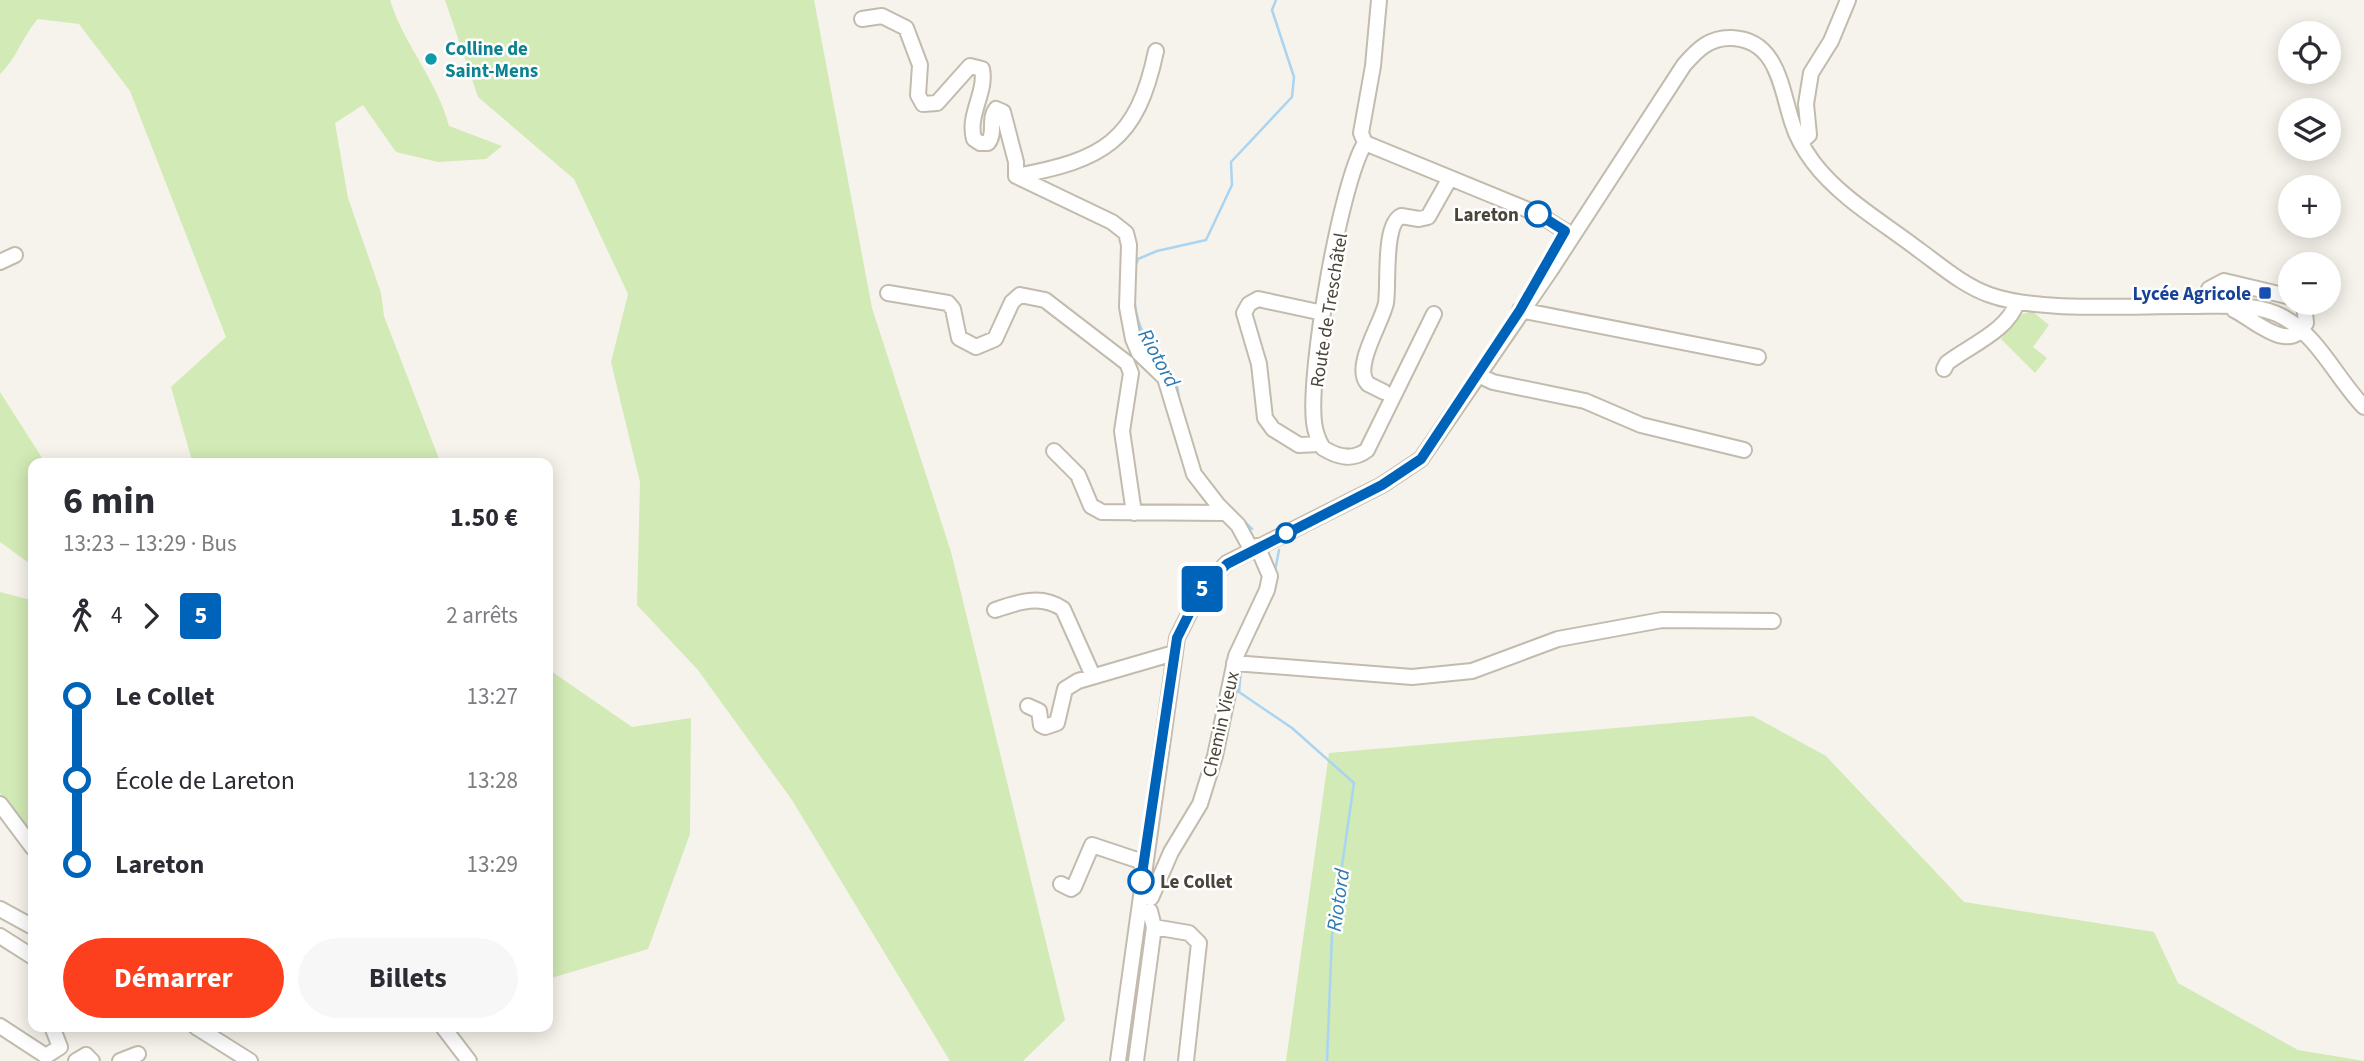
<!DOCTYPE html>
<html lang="fr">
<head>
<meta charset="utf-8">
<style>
  body { margin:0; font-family:"Source Sans 3",sans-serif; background:#f7f7f7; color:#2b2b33; height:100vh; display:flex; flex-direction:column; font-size:26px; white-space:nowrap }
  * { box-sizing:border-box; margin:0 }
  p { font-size:23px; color:#7c7c81 }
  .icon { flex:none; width:38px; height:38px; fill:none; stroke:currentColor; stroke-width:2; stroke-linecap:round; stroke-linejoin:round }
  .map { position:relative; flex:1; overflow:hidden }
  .drawer { position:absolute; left:28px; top:458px; width:525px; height:574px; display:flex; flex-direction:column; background:#fff; border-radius:14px; box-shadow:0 4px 18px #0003 }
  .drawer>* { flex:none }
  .badge { padding:0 14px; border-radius:5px; font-size:24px; line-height:46px }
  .controls { position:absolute; left:2278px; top:21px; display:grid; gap:14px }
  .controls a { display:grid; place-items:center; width:63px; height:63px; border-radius:50%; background:#fff; box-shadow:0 4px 18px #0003; font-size:35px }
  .map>.badge { position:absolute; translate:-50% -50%; box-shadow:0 0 0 4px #fff }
  .legs { display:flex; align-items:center; gap:10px; height:77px; padding:0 35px; font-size:23px }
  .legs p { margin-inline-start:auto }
  .head { display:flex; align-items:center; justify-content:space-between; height:119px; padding:0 35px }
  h1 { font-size:38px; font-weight:700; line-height:52px }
  .cta { display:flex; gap:14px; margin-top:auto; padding:14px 35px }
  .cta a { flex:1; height:80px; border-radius:42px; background:#fc3f1d; color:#fff; font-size:28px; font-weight:700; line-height:80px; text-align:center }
  .cta a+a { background:#f7f7f7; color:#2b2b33 }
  ul { padding:0 35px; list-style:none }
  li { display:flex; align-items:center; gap:24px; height:84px; font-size:26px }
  li i { display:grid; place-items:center; width:10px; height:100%; margin:0 9px; background:currentColor }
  li i::after { content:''; width:18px; height:18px; margin:-9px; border:5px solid; border-radius:50%; background:#fff }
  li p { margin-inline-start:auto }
  li:first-child i { background:linear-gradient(#0000 50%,currentColor 0) }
  li:last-child i { background:linear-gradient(currentColor 50%,#0000 0) }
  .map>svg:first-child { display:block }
</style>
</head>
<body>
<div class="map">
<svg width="2364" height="1061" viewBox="0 0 2364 1061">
  <rect width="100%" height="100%" fill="#f6f3ec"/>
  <path fill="#d2eab5" d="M0,0h390c14,45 47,80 59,126l53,20 -16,13 -48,3 -42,-10 -33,-47 -28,18 13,75 33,95 3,23 57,148h-248l-22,-77 55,-50 -96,-246 -51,-67 -41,-5c-15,16 -22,41 -38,55z
    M445,0h369l58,308 79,244 114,468 -42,41h-73l-158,-261 -94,-130 -61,-65 3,-123 -29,-120 17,-68 -54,-115 -96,-82z
    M2032,311l17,14 -16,22 14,11 -12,15 -34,-34 19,-24z
    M0,392l46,72h-13v102l-33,-24z
    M0,592l27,7 6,-3v240l-33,-43z
    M548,669l84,58 59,-9 -1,116 -42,115 -100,30z
    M1753,716l73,40 138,146 190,30 24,51 120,67 66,11h-1078l43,-308z"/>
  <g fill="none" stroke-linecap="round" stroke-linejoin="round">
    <path stroke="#a9d4f2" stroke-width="2.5" d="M1134,270l4,-11 19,-8 49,-11 26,-55 -1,-23 61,-65 2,-20 -22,-67 4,-10
      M1134,293c2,46 20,50 40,84 4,7 4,18 6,27
      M1241,518l11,11
      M1275,571l4,-21
      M1241,670l-2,22 53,36 62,55 -22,152 -5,126"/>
    <defs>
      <path id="minor" d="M1379,0l-6,66 -12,67 4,10 173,71 27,17
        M862,19l20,-3 24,12 14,37 -2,30 5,9 14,-1 33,-37 12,3c5,23 -15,46 -8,70l6,4h8c8,-10 0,-24 8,-34l7,3 13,50v14
        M1801,142l8,-7 -3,-31 5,-31 20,-32 17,-41
        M1365,143c-25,41 -57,229 -51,279 1,9 4,18 9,26 14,9 30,13 44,2l67,-136
        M1016,176l96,46 14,11 3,12 -2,62 6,32 6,14 26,25 29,96 24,31 20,20 13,24
        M1016,176c87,-16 121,-34 140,-125
        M0,262l15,-7
        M888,293l60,10 5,6 6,29 17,9 19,-8 17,-37 8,-7 25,5 82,63 4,10 -9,58 12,82
        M2203,306l6,-17 15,-8 67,16
        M1520,310l238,47
        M2234,310c21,10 55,45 72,13l-2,-20
        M1944,369l3,-6c22,-17 62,-33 70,-61
        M1478,375l15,7 92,19 56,24 103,25
        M1384,392l-16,-8c-16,-17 14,-61 18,-81 3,-19 -3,-78 15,-87l18,3 9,-2 22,-39
        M1320,444l-21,1 -26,-16 -8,-11 -6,-54 -15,-51 5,-9 9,-5 65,14
        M1054,451l24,24 13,31 11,6 124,1
        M995,610c23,-8 46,-16 68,-1l30,67
        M1234,663l178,14 60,-6 86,-32 104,-19 111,1
        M1028,706l11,5 2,14 4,2 12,-4 8,-34 13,-8 96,-28
        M0,804l33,44
        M1061,884l10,5 3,-2 18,-42 51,17
        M1151,898l20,-46 29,-48 15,-48 21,-100 31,-66 3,-14 -13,-30
        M0,909l33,18
        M1154,927l35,6 10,10 -13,118
        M0,936l33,21
        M0,1026l46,30 14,-9 -7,-18
        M196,1027l54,34
        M443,1027l26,34
        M76,1061l10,-6 6,6
        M120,1061l18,-7
        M1118,1061l59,-423 24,-48 26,-27 155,-78 39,-26 129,-188 134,-206c14,-16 26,-28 48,-27 47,2 49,53 61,87 4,13 12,26 20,37 27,36 71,61 106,88 22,16 45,36 71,45 50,18 149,10 205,11 29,0 62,-3 88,11 35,19 54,62 81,90
        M1136,1061l18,-134 -4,-16"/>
    </defs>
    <use href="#minor" stroke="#c2bbae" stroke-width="18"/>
    <use href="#minor" stroke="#fff" stroke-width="14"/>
  </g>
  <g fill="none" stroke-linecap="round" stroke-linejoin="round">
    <defs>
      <path id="line-1" d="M1141,881l36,-243 24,-48 26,-26 155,-79 39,-26 99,-149 45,-79 -27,-17"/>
    </defs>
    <use href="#line-1" stroke="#fff" stroke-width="16"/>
    <use href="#line-1" stroke="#0063ba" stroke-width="10"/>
  </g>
  <circle fill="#0f9aa8" stroke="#fff" stroke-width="2.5" cx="431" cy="59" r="7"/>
  <g fill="#fff" stroke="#0063ba" stroke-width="3.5">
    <circle cx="1538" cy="214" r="12"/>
    <circle cx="1286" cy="533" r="9"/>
    <circle cx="1141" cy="881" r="12"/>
  </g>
  <rect fill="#1a4fb4" stroke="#fff" stroke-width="2.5" x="2258" y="286" width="14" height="14" rx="3.5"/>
  <g text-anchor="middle" stroke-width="5" stroke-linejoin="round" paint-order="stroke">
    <g font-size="19" font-weight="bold" fill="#0d838f" stroke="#fff" text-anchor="start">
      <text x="445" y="55">Colline de<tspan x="445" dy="22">Saint-Mens</tspan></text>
    </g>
    <g font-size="19" font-weight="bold" fill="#4b4439" stroke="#fff" text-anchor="end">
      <text x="1519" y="221">Lareton</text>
      <text x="1160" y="888" text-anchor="start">Le Collet</text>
    </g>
    <g font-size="19" font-weight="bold" fill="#164399" stroke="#fff" text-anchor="end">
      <text x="2251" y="300">Lycée Agricole</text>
    </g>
    <g font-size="19" fill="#4b4439" stroke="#fff">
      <text transform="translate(1328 310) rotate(-81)" y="7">Route de Treschâtel</text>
      <text transform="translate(1220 724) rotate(-77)" y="7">Chemin Vieux</text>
    </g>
    <g font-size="21" font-style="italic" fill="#2e7ab2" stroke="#fff">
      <text transform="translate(1159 358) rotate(61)" y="7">Riotord</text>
      <text transform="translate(1338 900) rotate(-82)" y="7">Riotord</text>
    </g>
  </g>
</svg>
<div class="controls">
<a><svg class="icon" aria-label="locate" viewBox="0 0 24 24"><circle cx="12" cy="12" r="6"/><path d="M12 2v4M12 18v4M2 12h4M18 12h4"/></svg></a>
<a><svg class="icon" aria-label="layers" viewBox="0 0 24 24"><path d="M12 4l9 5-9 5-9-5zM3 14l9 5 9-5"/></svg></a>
<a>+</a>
<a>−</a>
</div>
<b class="badge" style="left:1202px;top:589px;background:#0063ba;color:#fff">5</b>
<section class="drawer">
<div class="head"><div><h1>6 min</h1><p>13:23 – 13:29 · Bus</p></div><b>1.50 €</b></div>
<div class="legs"><svg class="icon" aria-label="walk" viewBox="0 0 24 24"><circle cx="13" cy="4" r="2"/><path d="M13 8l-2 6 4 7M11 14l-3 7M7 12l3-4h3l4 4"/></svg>4<svg class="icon" aria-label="forward" viewBox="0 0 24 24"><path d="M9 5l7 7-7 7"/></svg><b class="badge" style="background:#0063ba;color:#fff">5</b><p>2 arrêts</p></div>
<ul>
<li><i style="color:#0063ba"></i><b>Le Collet</b><p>13:27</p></li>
<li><i style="color:#0063ba"></i><span>École de Lareton</span><p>13:28</p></li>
<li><i style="color:#0063ba"></i><b>Lareton</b><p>13:29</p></li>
</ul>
<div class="cta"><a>Démarrer</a><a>Billets</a></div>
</section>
</div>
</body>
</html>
